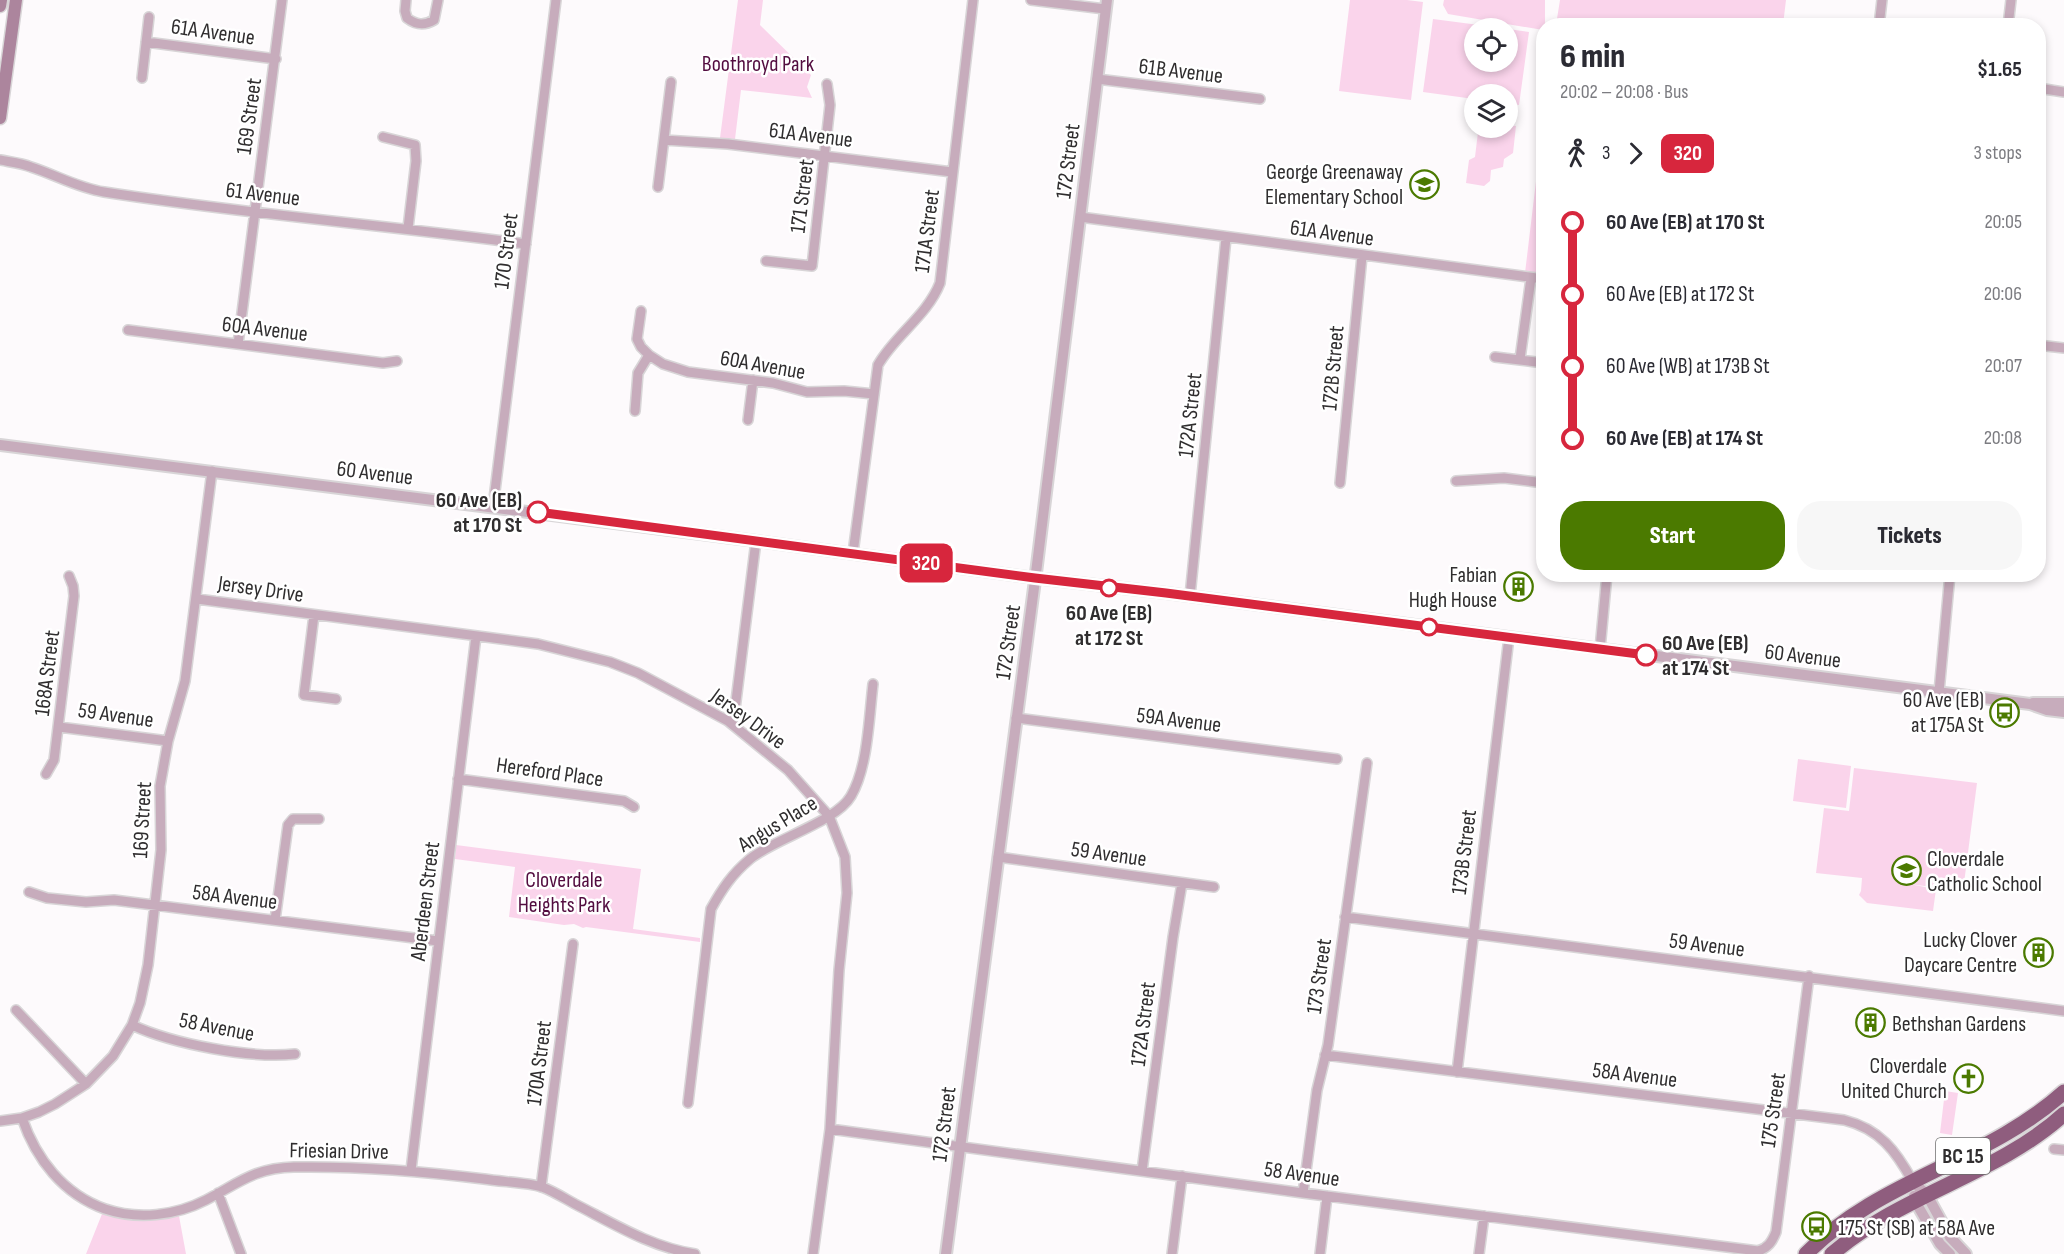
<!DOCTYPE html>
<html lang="en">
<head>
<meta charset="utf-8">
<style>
  body { margin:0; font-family:"Sofia Sans Condensed",sans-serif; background:#f7f7f7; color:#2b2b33; height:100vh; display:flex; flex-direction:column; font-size:22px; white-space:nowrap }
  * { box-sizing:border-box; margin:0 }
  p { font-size:20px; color:#7c7c81 }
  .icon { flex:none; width:33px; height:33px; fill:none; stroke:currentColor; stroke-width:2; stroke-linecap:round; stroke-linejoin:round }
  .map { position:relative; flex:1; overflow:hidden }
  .panel { position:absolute; left:1536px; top:18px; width:510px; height:564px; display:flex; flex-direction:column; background:#fff; border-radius:24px; box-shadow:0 3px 9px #0003 }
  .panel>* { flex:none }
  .badge { padding:0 12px; border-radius:9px; font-size:21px; line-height:39px }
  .fabs { position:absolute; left:1464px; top:18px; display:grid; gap:12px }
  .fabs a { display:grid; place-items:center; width:54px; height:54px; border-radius:50%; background:#fff; box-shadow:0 3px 9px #0003; font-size:30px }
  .map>.badge { position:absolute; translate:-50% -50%; box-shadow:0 0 0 3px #fff }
  .legs { display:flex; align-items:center; gap:9px; height:66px; padding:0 24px; font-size:20px }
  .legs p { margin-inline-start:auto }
  .overview { display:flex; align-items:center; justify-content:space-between; height:102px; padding:0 24px }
  h1 { font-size:33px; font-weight:800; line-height:45px }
  .cta { display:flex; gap:12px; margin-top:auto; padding:12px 24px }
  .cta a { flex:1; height:69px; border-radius:24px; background:#4b7a00; color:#fff; font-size:24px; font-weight:800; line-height:69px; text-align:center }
  .cta a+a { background:#f7f7f7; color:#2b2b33 }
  ul { padding:0 24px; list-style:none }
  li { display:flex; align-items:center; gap:21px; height:72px; font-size:22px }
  li i { display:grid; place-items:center; width:9px; height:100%; margin:0 8px; background:currentColor }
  li i::after { content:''; width:15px; height:15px; margin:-8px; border:4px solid; border-radius:50%; background:#fff }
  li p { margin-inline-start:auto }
  li:first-child i { background:linear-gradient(#0000 50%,currentColor 0) }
  li:last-child i { background:linear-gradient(currentColor 50%,#0000 0) }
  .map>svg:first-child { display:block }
</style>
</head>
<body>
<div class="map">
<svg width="2064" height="1254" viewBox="0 0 2064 1254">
  <rect width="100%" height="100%" fill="#fdfafc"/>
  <path fill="#fad4eb" d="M738,0h25l-3,25 51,50 -4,12 5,11 -71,-8 -6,49 -15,-1z
    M1350,0h57l16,2 -12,98 -72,-9z
    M1444,0h101v25l-1,1 -1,4 -95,-16 -5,-9z
    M1560,0h226l-3,25h-227z
    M1433,19l69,9h-28v34h34v-33l21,3 -10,73 -11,-2v-9h-34v5l-51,-7z
    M1543,123v152l-18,-2z
    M1508,125l8,1 -3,27 -9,6 -1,8 -12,3 -1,11 -6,5 -18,-3 3,-23 6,-3 3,-25 17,2 5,-6h8z
    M1798,759l53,7 -5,42 -53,-7z
    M1854,768l123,15 -14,108 -54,-7 27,5 -3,22 -66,-8 -8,-8 2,-4 1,-13 -46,-5 8,-65 25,3z
    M456,845l185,24 -8,60 67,9v4l-114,-15 -3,1 -9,-4 -10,1 -55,-8 6,-50 -60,-8z
    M1945,1091l13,2 -6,42 -12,-2z
    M102,1214c26,8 50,8 77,2l7,38h-100z"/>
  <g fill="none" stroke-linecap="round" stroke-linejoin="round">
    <defs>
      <path id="minor" d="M406,0l-1,11 2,7c9,7 17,8 27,2l4,-20
        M1031,0l74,9
        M1879,26l3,-26
        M2008,26l3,-26
        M146,42l130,17
        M142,78l7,-61
        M1097,79l163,20
        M2038,88l26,4
        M383,137l32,8 1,16 -8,67
        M664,140l64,4 224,28
        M0,160c10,2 21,3 31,7 25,8 47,21 73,25 140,22 282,33 422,52
        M658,187l13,-105
        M1080,217l464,62
        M766,261l46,5 18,-161 -3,-21
        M641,311l-4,28 4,8 8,8 14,9 25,8 85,11 34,9 37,-1 30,3
        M128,330l255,33 14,-2
        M238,344l44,-344
        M2038,345l26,3
        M1495,357l49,6
        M1520,359l11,-81
        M635,411l3,-38 11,-18
        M748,420l5,-40
        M1456,481l48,-3 40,5
        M1340,483l22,-227
        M493,507l63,-507
        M853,553l25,-188c17,-30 49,-49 62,-82l33,-283
        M1190,596l36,-358
        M197,599l341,45 72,18 28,11 90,48 60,49 41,46 16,41 2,36 -8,77 -9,159 -17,125
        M314,615l-10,80 32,4
        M1600,649l7,-75
        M1939,692l11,-118
        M1016,718l321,41
        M728,721l7,-12 21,-168
        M59,727l109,14
        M46,774l8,-14 20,-164 -1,-10 -4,-10
        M458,779l166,22 10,6
        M998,857l216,30
        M29,892l18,6 39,4 28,-2 324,41
        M1345,917l719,94
        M275,920l13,-95 5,-6h26
        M16,1010l70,74
        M132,1025c41,19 119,34 163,29
        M1325,1055l519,65c36,9 52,31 69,62
        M1457,1072l52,-435
        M688,1103l23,-194c11,-20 21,-35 39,-50 24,-20 86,-37 101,-63 17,-29 18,-79 22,-112
        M22,1118c14,41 41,76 83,91 33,11 70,7 101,-9 33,-17 48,-32 88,-33 63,-1 127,4 190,12 17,3 42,3 58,8 11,4 22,11 33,17 39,20 76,43 120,50
        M0,1121l22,-3 17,-6 16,-8 31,-20 27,-28 19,-31 8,-22 8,-38 13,-115 -1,-64 8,-45 17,-60 27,-210
        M830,1129l473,64 455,58c10,-3 14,-9 18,-19l33,-256
        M2054,1149l10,1
        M411,1170l65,-534
        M1142,1171l31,-234 9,-54
        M541,1187l32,-243
        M218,1193l23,61
        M1303,1193l14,-103 11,-45 39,-282
        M1172,1254l10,-78
        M1320,1254l7,-58
        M1479,1254l5,-38"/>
      <path id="tertiary" d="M0,445l756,96 279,37 131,15 864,111 17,6 17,2
        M2033,703h31
        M1913,1182l14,13 23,42 16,17
        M1914,1196l1,5 25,43 10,10
        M946,1254l91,-689 70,-565"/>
      <path id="secondary" d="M0,6l1,-6
        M0,118l16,-118"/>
      <path id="trunk" d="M1806,1254c72,-74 182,-93 258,-162
        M1832,1254c69,-60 165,-79 232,-140"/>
    </defs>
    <use href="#minor" stroke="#d8d5d7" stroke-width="12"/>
    <use href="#tertiary" stroke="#d8d5d7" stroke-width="14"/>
    <use href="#secondary" stroke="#d8d5d7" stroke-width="15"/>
    <use href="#trunk" stroke="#d8d5d7" stroke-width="18"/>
    <use href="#minor" stroke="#c7acbc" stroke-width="9"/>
    <use href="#tertiary" stroke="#c7acbc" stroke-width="10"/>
    <use href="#secondary" stroke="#ac859d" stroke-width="12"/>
    <use href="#trunk" stroke="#8f5d7e" stroke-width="15"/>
  </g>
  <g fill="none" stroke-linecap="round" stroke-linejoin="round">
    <defs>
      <path id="line-1" d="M538,512l497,66 131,15 480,62"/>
    </defs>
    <use href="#line-1" stroke="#fff" stroke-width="14"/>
    <use href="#line-1" stroke="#d7263d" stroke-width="9"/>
  </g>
  <defs>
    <symbol id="school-ring" viewBox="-11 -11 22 22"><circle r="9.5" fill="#fff" stroke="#4b7a00" stroke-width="1.5"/><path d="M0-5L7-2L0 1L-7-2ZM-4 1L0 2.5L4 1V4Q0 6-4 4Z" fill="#4b7a00"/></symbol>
    <symbol id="building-ring" viewBox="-11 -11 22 22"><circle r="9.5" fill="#fff" stroke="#4b7a00" stroke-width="1.5"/><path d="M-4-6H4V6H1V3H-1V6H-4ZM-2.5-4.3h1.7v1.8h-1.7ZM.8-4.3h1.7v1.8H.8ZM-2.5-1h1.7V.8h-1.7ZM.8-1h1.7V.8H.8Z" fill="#4b7a00"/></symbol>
    <symbol id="bus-ring" viewBox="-11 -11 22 22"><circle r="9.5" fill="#fff" stroke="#4b7a00" stroke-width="1.5"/><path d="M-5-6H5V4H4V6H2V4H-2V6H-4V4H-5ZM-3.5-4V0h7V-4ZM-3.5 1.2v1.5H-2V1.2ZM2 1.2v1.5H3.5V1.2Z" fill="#4b7a00"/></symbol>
    <symbol id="church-ring" viewBox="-11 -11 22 22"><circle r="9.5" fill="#fff" stroke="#4b7a00" stroke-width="1.5"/><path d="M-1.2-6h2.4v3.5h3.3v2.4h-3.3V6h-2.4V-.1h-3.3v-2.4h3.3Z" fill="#4b7a00"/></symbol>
  </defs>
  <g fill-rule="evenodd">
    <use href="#school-ring" x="1408" y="168" width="33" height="33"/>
    <use href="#building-ring" x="1502" y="570" width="33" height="33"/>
    <use href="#bus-ring" x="1988" y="696" width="33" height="33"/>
    <use href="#school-ring" x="1890" y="854" width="33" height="33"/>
    <use href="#building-ring" x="2022" y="936" width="33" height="33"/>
    <use href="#building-ring" x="1854" y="1006" width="33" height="33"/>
    <use href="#church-ring" x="1952" y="1062" width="33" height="33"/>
    <use href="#bus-ring" x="1800" y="1210" width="33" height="33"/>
  </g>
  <g fill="#fff" stroke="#d7263d" stroke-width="3">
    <circle cx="538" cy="512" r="10"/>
    <circle cx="1109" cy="588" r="8"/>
    <circle cx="1429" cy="627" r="8"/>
    <circle cx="1646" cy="655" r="10"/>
  </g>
  <g text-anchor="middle" stroke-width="5" stroke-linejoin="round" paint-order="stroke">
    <rect fill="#fff" stroke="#6e6d6d" stroke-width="1.5" x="1936" y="1138" width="54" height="36" rx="4.5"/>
    <g font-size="21" font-weight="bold" fill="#302e2f">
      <text x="1963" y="1163">BC 15</text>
    </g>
    <g font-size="22" fill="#302e2f" stroke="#fff">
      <text transform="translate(213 31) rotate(8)" y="8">61A Avenue</text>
      <text transform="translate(1181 70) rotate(7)" y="8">61B Avenue</text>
      <text transform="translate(248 116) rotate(-82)" y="8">169 Street</text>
      <text transform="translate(811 134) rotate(7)" y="8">61A Avenue</text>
      <text transform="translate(1067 161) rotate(-83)" y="8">172 Street</text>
      <text transform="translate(263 193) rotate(7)" y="8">61 Avenue</text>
      <text transform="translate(801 196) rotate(-83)" y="8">171 Street</text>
      <text transform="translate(926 231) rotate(-83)" y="8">171A Street</text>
      <text transform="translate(1332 232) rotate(8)" y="8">61A Avenue</text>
      <text transform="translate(505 251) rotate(-83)" y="8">170 Street</text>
      <text transform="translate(265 328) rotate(7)" y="8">60A Avenue</text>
      <text transform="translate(763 364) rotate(10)" y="8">60A Avenue</text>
      <text transform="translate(1332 368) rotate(-85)" y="8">172B Street</text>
      <text transform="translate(1189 415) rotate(-84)" y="8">172A Street</text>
      <text transform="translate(375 472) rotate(7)" y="8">60 Avenue</text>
      <text transform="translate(261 588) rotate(8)" y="8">Jersey Drive</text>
      <text transform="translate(1007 642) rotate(-82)" y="8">172 Street</text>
      <text transform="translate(1803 655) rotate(7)" y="8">60 Avenue</text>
      <text transform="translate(46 673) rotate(-83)" y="8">168A Street</text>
      <text transform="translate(116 714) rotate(8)" y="8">59 Avenue</text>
      <text transform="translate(749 718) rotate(36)" y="8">Jersey Drive</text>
      <text transform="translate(1179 719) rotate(7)" y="8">59A Avenue</text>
      <text transform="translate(550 771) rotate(8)" y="8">Hereford Place</text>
      <text transform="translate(141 820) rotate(-87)" y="8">169 Street</text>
      <text transform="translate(777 823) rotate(-31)" y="8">Angus Place</text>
      <text transform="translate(1463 852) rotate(-83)" y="8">173B Street</text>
      <text transform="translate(1109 853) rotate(8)" y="8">59 Avenue</text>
      <text transform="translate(235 896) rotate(7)" y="8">58A Avenue</text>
      <text transform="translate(424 901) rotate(-83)" y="8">Aberdeen Street</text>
      <text transform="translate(1707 944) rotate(7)" y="8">59 Avenue</text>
      <text transform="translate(1318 976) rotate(-82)" y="8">173 Street</text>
      <text transform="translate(1142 1024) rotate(-83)" y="8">172A Street</text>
      <text transform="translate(217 1026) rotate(11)" y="8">58 Avenue</text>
      <text transform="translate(538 1063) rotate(-83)" y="8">170A Street</text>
      <text transform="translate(1635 1074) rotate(7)" y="8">58A Avenue</text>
      <text transform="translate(1772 1110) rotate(-82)" y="8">175 Street</text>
      <text transform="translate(943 1124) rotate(-83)" y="8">172 Street</text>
      <text transform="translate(339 1150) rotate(1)" y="8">Friesian Drive</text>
      <text transform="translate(1302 1173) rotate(8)" y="8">58 Avenue</text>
    </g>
    <g font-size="22" fill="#530d40" stroke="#fff">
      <text x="758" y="71">Boothroyd Park</text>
      <text x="564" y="887">Cloverdale<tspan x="564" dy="25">Heights Park</tspan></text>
    </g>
    <g font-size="22" fill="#302e2f" stroke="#fff" text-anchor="end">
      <text x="1403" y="179">George Greenaway<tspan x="1403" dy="25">Elementary School</tspan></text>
      <text x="1497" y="582">Fabian<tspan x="1497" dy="25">Hugh House</tspan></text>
      <text x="1984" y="707">60 Ave (EB)<tspan x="1984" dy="25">at 175A St</tspan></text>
      <text x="1927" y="866" text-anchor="start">Cloverdale<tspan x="1927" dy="25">Catholic School</tspan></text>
      <text x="2017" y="947">Lucky Clover<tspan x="2017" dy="25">Daycare Centre</tspan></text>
      <text x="1892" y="1031" text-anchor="start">Bethshan Gardens</text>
      <text x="1947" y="1073">Cloverdale<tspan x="1947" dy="25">United Church</tspan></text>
      <text x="1838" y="1235" text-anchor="start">175 St (SB) at 58A Ave</text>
    </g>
    <g font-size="22" font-weight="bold" fill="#302e2f" stroke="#fff" text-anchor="end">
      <text x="522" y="507">60 Ave (EB)<tspan x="522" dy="25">at 170 St</tspan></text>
      <text x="1109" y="620" text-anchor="middle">60 Ave (EB)<tspan x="1109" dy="25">at 172 St</tspan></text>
      <text x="1662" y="650" text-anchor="start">60 Ave (EB)<tspan x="1662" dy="25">at 174 St</tspan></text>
    </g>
  </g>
</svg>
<div class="fabs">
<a><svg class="icon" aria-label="locate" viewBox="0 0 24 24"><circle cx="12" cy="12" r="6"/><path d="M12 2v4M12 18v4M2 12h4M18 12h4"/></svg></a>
<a><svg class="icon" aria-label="layers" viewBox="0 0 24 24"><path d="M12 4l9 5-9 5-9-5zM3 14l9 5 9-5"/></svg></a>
</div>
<b class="badge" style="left:926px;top:563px;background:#d7263d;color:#fff">320</b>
<section class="panel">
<div class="overview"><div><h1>6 min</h1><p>20:02 – 20:08 · Bus</p></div><b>$1.65</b></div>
<div class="legs"><svg class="icon" aria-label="walk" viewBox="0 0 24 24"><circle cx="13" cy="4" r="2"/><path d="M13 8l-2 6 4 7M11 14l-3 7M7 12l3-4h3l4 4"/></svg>3<svg class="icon" aria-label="forward" viewBox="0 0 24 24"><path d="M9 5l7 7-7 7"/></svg><b class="badge" style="background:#d7263d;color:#fff">320</b><p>3 stops</p></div>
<ul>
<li><i style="color:#d7263d"></i><b>60 Ave (EB) at 170 St</b><p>20:05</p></li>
<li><i style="color:#d7263d"></i><span>60 Ave (EB) at 172 St</span><p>20:06</p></li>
<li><i style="color:#d7263d"></i><span>60 Ave (WB) at 173B St</span><p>20:07</p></li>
<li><i style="color:#d7263d"></i><b>60 Ave (EB) at 174 St</b><p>20:08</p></li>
</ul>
<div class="cta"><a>Start</a><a>Tickets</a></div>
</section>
</div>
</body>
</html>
